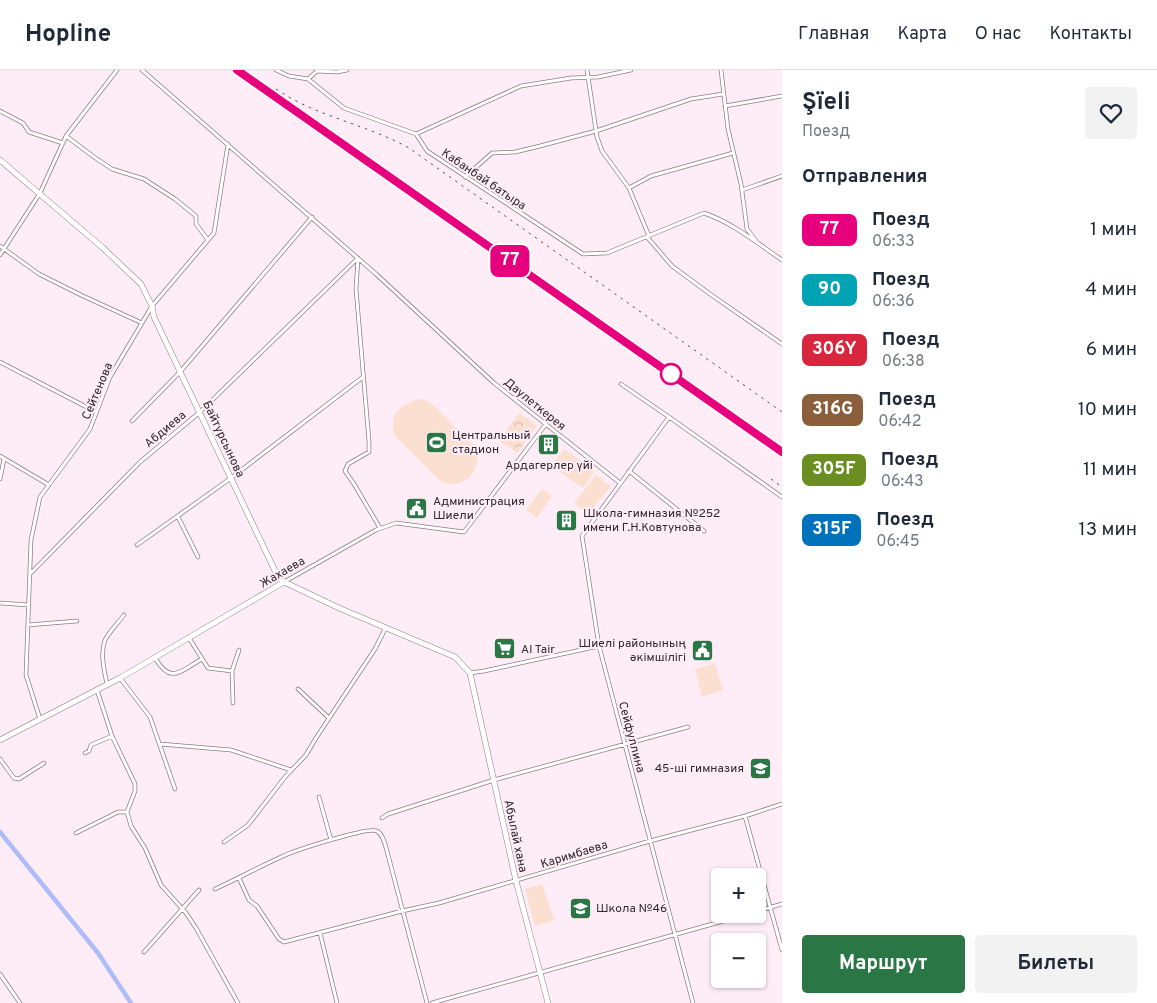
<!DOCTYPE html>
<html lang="ru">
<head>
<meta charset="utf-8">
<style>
  body { margin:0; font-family:Overpass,sans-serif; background:#f2f2f3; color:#1f2937; height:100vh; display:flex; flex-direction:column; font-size:19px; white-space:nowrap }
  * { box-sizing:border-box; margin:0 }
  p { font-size:16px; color:#747a83 }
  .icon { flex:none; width:28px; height:28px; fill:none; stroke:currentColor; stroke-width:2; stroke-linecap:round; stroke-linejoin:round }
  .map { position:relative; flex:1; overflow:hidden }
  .details { display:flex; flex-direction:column; background:#fff; width:375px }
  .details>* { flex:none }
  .badge { padding:0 10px; border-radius:8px; font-size:18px; line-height:32px }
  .tools { position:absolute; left:711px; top:798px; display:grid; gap:10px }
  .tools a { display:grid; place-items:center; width:55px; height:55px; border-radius:5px; background:#fff; box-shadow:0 1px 4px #0004; font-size:25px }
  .map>.badge { position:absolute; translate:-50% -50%; box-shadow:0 0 0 2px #fff }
  h2 { padding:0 20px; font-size:19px; line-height:45px }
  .round { display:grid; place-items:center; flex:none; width:52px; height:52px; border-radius:5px; background:#f2f2f3 }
  .head { display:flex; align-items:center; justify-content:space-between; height:85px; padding:0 20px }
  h1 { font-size:24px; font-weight:700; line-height:38px }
  .button { display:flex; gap:10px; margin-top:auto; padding:10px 20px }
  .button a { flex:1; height:58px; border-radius:5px; background:#2a7645; color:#fff; font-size:20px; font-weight:700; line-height:58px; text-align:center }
  .button a+a { background:#f2f2f3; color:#1f2937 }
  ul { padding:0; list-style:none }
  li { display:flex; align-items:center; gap:15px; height:60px; padding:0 20px }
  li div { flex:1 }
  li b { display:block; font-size:19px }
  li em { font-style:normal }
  li .badge { min-width:55px; font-weight:700; text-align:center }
  header { display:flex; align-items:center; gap:30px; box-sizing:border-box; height:70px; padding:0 25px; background:#fff; border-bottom:1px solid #e0e1e3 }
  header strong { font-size:24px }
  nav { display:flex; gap:28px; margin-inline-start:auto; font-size:18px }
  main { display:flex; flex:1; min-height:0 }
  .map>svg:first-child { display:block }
</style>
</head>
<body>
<header>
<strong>Hopline</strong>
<nav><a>Главная</a><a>Карта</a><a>О нас</a><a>Контакты</a></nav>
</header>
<main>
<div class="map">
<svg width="782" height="933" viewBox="0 0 782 933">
  <defs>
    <pattern id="forest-crowns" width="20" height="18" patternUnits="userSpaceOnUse" patternTransform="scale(1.25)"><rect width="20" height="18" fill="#fbdfd0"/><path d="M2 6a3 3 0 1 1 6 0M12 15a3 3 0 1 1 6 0" fill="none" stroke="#d7bfb3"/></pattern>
  </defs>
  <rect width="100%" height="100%" fill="#feedf7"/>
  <path fill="#fbdfd0" d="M418,329l7,1 9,6 43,43c5,23 -16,44 -38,31l-45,-45c-5,-21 5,-29 24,-36z
    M564,379l31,22 -12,17 -32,-22z
    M596,405l15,11 -23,28 -14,-11z
    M542,419l10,7 -15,22 -11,-8z
    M715,593l8,27 -21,7 -7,-28z
    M542,814l12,36 -19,6 -10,-37z"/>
  <path fill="url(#forest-crowns)" d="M519,343l18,13 -20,27 -18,-12z"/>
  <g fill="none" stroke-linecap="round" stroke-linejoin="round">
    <path stroke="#aebcf8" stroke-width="4.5" d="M0,762l98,121 33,50"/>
    <defs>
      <path id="street" d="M142,0l234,204 118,109 126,100
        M276,0l13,6 19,3 36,29 72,26 11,17 156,103 24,-1 97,-40c29,10 53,30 78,47
        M587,0l10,67 5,14 27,37 20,48
        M721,0l7,59 13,55 6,45 9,12
        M308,9l9,-8 20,1 10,-2
        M725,36l57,-10
        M0,41l23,12 6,9 34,11
        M416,64l105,-48 50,-8 27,-1 33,-7
        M66,66l28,21 18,12 32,10 31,20 21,17v8l12,16
        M465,107l27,-24 23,-1 25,-6 56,-15 95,-32 32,-5
        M629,118l22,-12 82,-23
        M742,120l40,-14
        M647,167l25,29 38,28 72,50
        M0,176l39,28 44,22 59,27
        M0,185l40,-62 26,-57 51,-66
        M358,188l-2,31 13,152v11l-21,12 -3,7 9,13 26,44
        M0,292l96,50
        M621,314l48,33
        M132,351l48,-49 132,-155
        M0,386l49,29
        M629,401l75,60
        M0,409l4,-20
        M178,447l20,40
        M137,475l94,-67 132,-101
        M30,504l110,-112 60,-50 158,-154
        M284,512l92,-52 20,-7 68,9 82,-108
        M0,533l29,2
        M28,555l49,-4
        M189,568l19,30 24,3 7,-21
        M155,588c16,27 25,13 47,1
        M232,601l1,32
        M470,603l14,-2 115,-25
        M120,608l30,39 25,72
        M107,614c-3,-14 -7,-31 -2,-44 4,-8 13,-17 19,-25
        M298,619l31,29
        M97,620l15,46 23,48v7l-8,21 4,14 14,22 16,37 25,28 10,15 42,75
        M40,649l-14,-44 5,-135 9,-43 50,-68 20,-52 42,-71 62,-73 14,-89
        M160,674l71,6 60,20
        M85,683l4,-2 2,-6 21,-9
        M0,689l14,19 5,1 25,-16
        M319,727l12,43
        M745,746l37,134
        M382,748l6,-4 106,-34 194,-53
        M76,763l42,-21h9
        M224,772l24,-17 37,-48 21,-22 10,-17 59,-89 11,-22
        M239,808l10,22 8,6 22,33 5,3 118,-31 37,-8 211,-62 95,-25 37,-12
        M215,819c22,-10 44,-22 66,-32 12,-6 88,-31 96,-26 7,4 9,17 11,24l39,148
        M758,841l24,-7
        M320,863l17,70
        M144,882l55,-62
        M0,904l20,29
        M432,933l316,-89
        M693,933l-94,-357 -17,-110 87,-119 113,80"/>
      <path id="secondary" d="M0,90l103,88 38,36 11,22 2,11 123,258 7,7 55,26 116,49 15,16 46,208 32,122
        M0,670l120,-62 164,-96"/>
    </defs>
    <use href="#street" stroke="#8d7d86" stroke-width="4.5"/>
    <use href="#secondary" stroke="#8d7d86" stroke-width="6"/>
    <use href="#street" stroke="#fff" stroke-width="3"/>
    <use href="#secondary" stroke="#fff" stroke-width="5"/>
    <path stroke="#574f54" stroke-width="1" stroke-dasharray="2.5 5" stroke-linecap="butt" d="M238,0l544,382
      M276,19c41,28 90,35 133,59l373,264
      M771,409l11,8"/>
  </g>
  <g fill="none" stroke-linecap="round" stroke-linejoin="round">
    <defs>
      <path id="line" d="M237,0l545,382"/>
    </defs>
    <use href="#line" stroke="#fff" stroke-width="11"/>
    <use href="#line" stroke="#e6007e" stroke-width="8"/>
  </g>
  <defs>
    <symbol id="stadium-square" viewBox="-11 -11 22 22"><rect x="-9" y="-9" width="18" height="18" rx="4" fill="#2a7645" stroke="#feedf7"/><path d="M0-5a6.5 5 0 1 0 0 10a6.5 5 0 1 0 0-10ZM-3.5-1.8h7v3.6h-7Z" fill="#fff"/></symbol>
    <symbol id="building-square" viewBox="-11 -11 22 22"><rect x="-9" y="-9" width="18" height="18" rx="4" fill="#2a7645" stroke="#feedf7"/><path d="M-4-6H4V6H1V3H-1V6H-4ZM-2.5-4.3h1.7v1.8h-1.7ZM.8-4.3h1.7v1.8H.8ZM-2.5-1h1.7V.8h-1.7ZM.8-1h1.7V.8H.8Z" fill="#fff"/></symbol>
    <symbol id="civic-square" viewBox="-11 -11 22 22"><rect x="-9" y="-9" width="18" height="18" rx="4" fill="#2a7645" stroke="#feedf7"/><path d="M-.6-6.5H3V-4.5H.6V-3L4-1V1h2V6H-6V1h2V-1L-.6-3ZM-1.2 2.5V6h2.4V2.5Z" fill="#fff"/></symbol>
    <symbol id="supermarket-square" viewBox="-11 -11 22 22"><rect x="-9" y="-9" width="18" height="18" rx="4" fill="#2a7645" stroke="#feedf7"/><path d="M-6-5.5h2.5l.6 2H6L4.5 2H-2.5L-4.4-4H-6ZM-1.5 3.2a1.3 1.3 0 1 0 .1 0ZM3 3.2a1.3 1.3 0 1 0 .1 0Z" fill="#fff"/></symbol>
    <symbol id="school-square" viewBox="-11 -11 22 22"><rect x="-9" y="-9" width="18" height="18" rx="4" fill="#2a7645" stroke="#feedf7"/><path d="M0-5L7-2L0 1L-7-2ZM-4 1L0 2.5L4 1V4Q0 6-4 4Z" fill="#fff"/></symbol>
  </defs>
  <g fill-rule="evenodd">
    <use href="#stadium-square" x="424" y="360" width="25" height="25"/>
    <use href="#building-square" x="536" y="362" width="25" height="25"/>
    <use href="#civic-square" x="404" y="426" width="25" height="25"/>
    <use href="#building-square" x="554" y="438" width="25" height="25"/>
    <use href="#supermarket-square" x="492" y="566" width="25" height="25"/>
    <use href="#civic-square" x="690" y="568" width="25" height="25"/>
    <use href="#school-square" x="748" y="686" width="25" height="25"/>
    <use href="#school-square" x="568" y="826" width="25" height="25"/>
  </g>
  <circle fill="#fff" stroke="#e6007e" stroke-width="2.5" cx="671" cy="304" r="10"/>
  <g text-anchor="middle" stroke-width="4" stroke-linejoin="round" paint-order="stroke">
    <g font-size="12" fill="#2f292d" stroke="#feedf7">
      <text transform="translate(484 109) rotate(34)" y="4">Кабанбай батыра</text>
      <text transform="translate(97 321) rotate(-67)" y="4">Сейтенова</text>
      <text transform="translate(535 334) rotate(39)" y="4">Даулеткерея</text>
      <text transform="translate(165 359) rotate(-40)" y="4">Абдиева</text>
      <text transform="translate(224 369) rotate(65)" y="4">Байтурсынова</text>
      <text transform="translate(282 502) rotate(-30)" y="4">Жахаева</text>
      <text transform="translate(632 667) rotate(75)" y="4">Сейфуллина</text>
      <text transform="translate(516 766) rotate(78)" y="4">Абылай хана</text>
      <text transform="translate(574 784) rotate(-17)" y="4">Каримбаева</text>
    </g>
    <g font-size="12" fill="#2f292d" stroke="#feedf7" text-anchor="start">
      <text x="452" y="369">Центральный<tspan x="452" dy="14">стадион</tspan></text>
      <text x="549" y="399" text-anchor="middle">Ардагерлер үйі</text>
      <text x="433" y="435">Администрация<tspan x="433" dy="14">Шиели</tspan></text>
      <text x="583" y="447">Школа-гимназия №252<tspan x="583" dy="14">имени Г.Н.Ковтунова</tspan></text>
      <text x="686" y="577" text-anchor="end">Шиелі районының<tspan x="686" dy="14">әкімшілігі</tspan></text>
      <text x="521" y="583">Al Tair</text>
      <text x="744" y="702" text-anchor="end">45-ші гимназия</text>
      <text x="596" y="842">Школа №46</text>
    </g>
  </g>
</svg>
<div class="tools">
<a>+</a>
<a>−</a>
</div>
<b class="badge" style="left:510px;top:191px;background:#e6007e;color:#fff">77</b>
</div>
<section class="details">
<div class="head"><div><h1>Şïeli</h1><p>Поезд</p></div><a class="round"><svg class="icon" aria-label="heart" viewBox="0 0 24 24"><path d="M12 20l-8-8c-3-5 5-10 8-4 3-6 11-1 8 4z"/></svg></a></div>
<h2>Отправления</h2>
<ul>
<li><span class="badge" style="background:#e6007e;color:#fff">77</span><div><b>Поезд</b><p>06:33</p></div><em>1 мин</em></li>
<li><span class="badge" style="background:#00a3b4;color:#fff">90</span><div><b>Поезд</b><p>06:36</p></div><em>4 мин</em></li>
<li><span class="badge" style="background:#d7263d;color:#fff">306Y</span><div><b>Поезд</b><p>06:38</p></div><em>6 мин</em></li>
<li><span class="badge" style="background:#8b5e3c;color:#fff">316G</span><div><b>Поезд</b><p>06:42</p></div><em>10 мин</em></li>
<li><span class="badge" style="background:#6b8e23;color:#fff">305F</span><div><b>Поезд</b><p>06:43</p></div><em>11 мин</em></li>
<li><span class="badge" style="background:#0072bc;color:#fff">315F</span><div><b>Поезд</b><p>06:45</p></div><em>13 мин</em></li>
</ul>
<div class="button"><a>Маршрут</a><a>Билеты</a></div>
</section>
</main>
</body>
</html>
